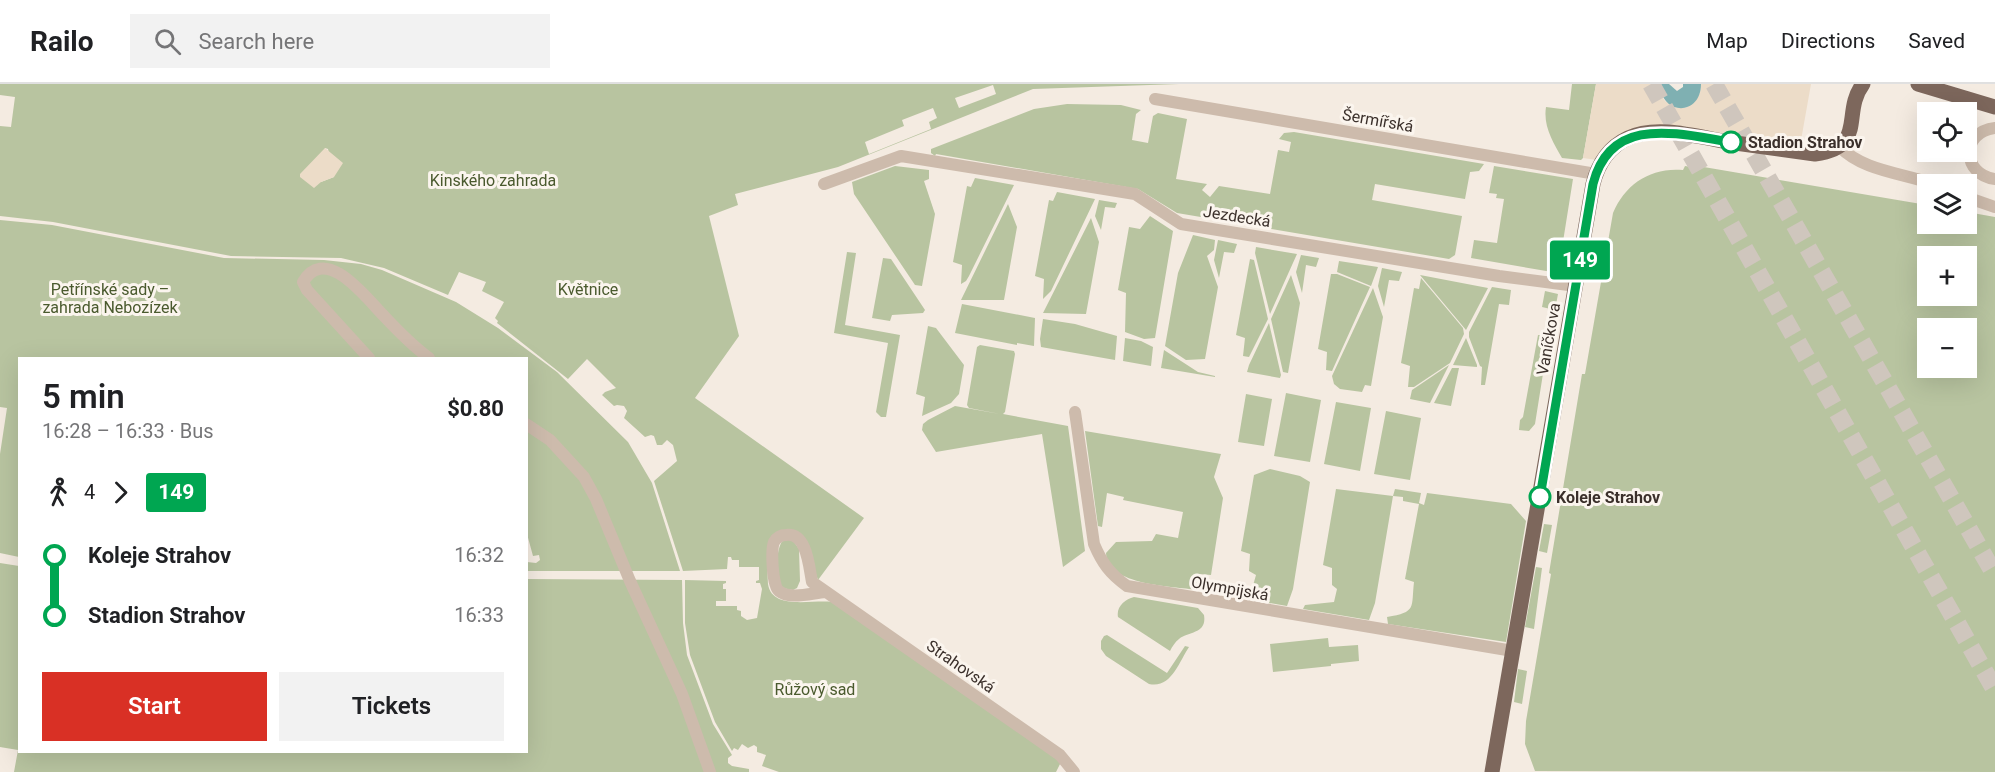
<!DOCTYPE html>
<html lang="en">
<head>
<meta charset="utf-8">
<style>
  body { margin:0; font-family:Roboto,sans-serif; background:#f2f2f2; color:#202124; height:100vh; display:flex; flex-direction:column; font-size:22px; white-space:nowrap }
  * { box-sizing:border-box; margin:0 }
  p { font-size:20px; color:#757577 }
  .icon { flex:none; width:33px; height:33px; fill:none; stroke:currentColor; stroke-width:2; stroke-linecap:round; stroke-linejoin:round }
  .map { position:relative; flex:1; overflow:hidden }
  .drawer { position:absolute; left:18px; top:273px; width:510px; height:396px; display:flex; flex-direction:column; background:#fff; border-radius:0px; box-shadow:0 6px 24px #0002 }
  .drawer>* { flex:none }
  .badge { padding:0 12px; border-radius:4px; font-size:21px; line-height:39px }
  .controls { position:absolute; left:1917px; top:18px; display:grid; gap:12px }
  .controls a { display:grid; place-items:center; width:60px; height:60px; border-radius:0px; background:#fff; box-shadow:0 6px 24px #0002; font-size:30px }
  .map>.badge { position:absolute; translate:-50% -50%; box-shadow:0 0 0 3px #fff }
  .legs { display:flex; align-items:center; gap:9px; height:66px; padding:0 24px; font-size:20px }
  .legs p { margin-inline-start:auto }
  .headline { display:flex; align-items:center; justify-content:space-between; height:102px; padding:0 24px }
  h1 { font-size:33px; font-weight:600; line-height:45px }
  .button { display:flex; gap:12px; margin-top:auto; padding:12px 24px }
  .button a { flex:1; height:69px; border-radius:0px; background:#d93025; color:#fff; font-size:24px; font-weight:600; line-height:69px; text-align:center }
  .button a+a { background:#f2f2f2; color:#202124 }
  ul { padding:0 24px; list-style:none }
  li { display:flex; align-items:center; gap:21px; height:60px; font-size:22px }
  li i { display:grid; place-items:center; width:9px; height:100%; margin:0 8px; background:currentColor }
  li i::after { content:''; width:15px; height:15px; margin:-8px; border:4px solid; border-radius:50%; background:#fff }
  li p { margin-inline-start:auto }
  li:first-child i { background:linear-gradient(#0000 50%,currentColor 0) }
  li:last-child i { background:linear-gradient(currentColor 50%,#0000 0) }
  header { display:flex; align-items:center; gap:36px; box-sizing:border-box; height:84px; padding:0 30px; background:#fff; border-bottom:2px solid #e0e0e0 }
  header strong { font-size:28px }
  nav { display:flex; gap:33px; margin-inline-start:auto; font-size:21px }
  .search { width:420px; height:54px; background:#f2f2f2; display:flex; align-items:center; gap:15px; box-sizing:border-box; padding:0 21px; border-radius:0px; color:#757577; font-size:22px }
  .map>svg:first-child { display:block }
</style>
</head>
<body>
<header>
<strong>Railo</strong>
<div class="search"><svg class="icon" aria-label="search" viewBox="0 0 24 24"><circle cx="10" cy="10" r="6"/><path d="M15 15l6 6"/></svg>Search here</div>
<nav><a>Map</a><a>Directions</a><a>Saved</a></nav>
</header>
<div class="map">
<svg width="1995" height="688" viewBox="0 0 1995 688">
  <rect width="100%" height="100%" fill="#f4ebe1"/>
  <path fill="#b8c4a0" fill-rule="evenodd" d="M0,0h1179l-146,5 -195,78 -103,27 3,11 -29,11 30,120 -44,62 169,120 -46,62 -16,-45 -34,11c0,12 -1,26 0,38 4,27 45,15 64,18l229,160 -5,10h-277l-17,-6 4,-11 -9,-3v-5l-3,-2 -6,3 -6,-4 -4,6 -4,-2 -2,3 -17,-29 -25,-67 -5,-32v-43l41,1v2l-3,1v5h3v12h-10v5h21v4l4,1v5l6,4 10,-2 5,-29 -2,-6h-4v-2l3,-1v-13h-20v-7h-7l-1,-3h-3l-1,12 -44,2 -29,-90 23,-20 -4,-16 -6,-5 -5,5h-5l-3,-9 -3,-1 -6,2 -21,-19 3,-7 -3,-5 -7,-1 -3,1 -12,-11 3,-3 11,-4 -29,-29 -19,20 -71,-56 1,-2 -3,-3 9,-16 -22,-11 4,-9 -27,-10 -11,23 -64,-27 -43,-10 -110,-2 -178,-34 -53,-6v-90l11,1 4,-30 -15,-2zM993,1l3,9 -37,14 -4,-10zM933,24l4,10 -8,4 2,7 -62,25 -4,-12 39,-16 -2,-6zM325,64l3,1 6,28 -13,5z
    M1572,0h24l-13,74 -2,2 -19,-2c-9,-16 -19,-32 -16,-51l23,3z
    M1067,20l54,1 20,5 -5,4 -4,26 16,3 5,-27 5,-3 29,6 -11,60 31,5 -5,6 8,7 9,-11 51,8 8,-44 11,2 2,-10 -12,-3 5,-6 10,-1 190,32 -5,7 -9,1 -5,27 -90,-15 -3,16 90,16 -7,39 -6,4 -272,-46 -39,-24 -202,-35 -1,2 -4,-3v-4l103,-40z
    M1692,81l235,40 1,19h38l1,-12 28,5v555l-460,-1 -10,-27 1,-23 25,-147 -2,-1 33,-199h3l28,-161c12,-29 38,-46 70,-43l2,-4 6,1zM1928,172h38v40h-38zM1966,244v40h-38v-40z
    M895,82l34,4v9l-5,2 11,33 -13,72 -7,-1 -61,-91 -2,-12z
    M1494,82l79,13 -15,94 -87,-15 3,-18 23,3 7,-44 -8,-1 1,-4 -8,-1z
    M975,94l39,7 -45,91 -3,5 -5,3 1,-19 -9,-3 14,-76 4,1z
    M1057,108l38,7 -44,92 -8,8 1,-20 -9,-3 14,-76 4,1z
    M1099,116l18,3 -2,5 -10,-1 -4,23 -6,-14z
    M1008,120l9,23 -13,73h-43z
    M1150,132l23,15 -18,107 -11,1 -19,-7 1,-39 -8,-3 11,-63 11,2z
    M1091,134l8,24 -13,72 -43,-1z
    M0,136l52,5 172,33 100,2 37,4 21,6 74,32 42,26 59,44 71,70 24,41 28,88h-153v-9l9,1 4,-3 -1,-5 -6,1 -6,-22 -1,-176h-506l-1,199 -19,-4v-99l7,-46 -7,-1z
    M1193,151l22,5 -1,10 -7,6 11,31 -13,72 -19,1 -21,-14 13,-73z
    M1218,156l19,4 -3,9 -10,-1 -5,26 -5,-18z
    M1592,156l7,2 -5,33h-8z
    M1256,163l41,7 -27,60 -15,-61z
    M847,168l9,1 -11,72 55,10 -14,82h-5l-5,-5 12,-69 -54,-10z
    M1301,171l18,3 -3,9 -10,-2 -4,28 -6,-21z
    M883,174l8,1 34,51 -2,3 -31,2 -2,6 -18,-3z
    M1250,175l4,1 14,59 -19,38 -6,-1 2,-18 -9,-3z
    M1339,177l39,6 -7,19 -34,-14z
    M1382,184l20,4 -3,9 -10,-1 -5,27 -6,-21z
    M1331,190h6l33,13 -38,84 -6,-1 1,-18 -9,-3z
    M1291,191l9,28 -12,70 -5,-1 -12,-53z
    M1420,191l68,13 -22,42z
    M1421,194l42,50 1,6 -14,29 -36,24h-6l2,-21 -9,-3 13,-75 5,1z
    M1492,203l19,3 -2,15 -10,-1 -14,81h-4l1,-18 -2,-1 -11,-29v-5z
    M1373,204l10,29 -12,69 -6,-1 -3,7 -22,-3 -6,-5 -2,-8z
    M1545,207l13,3 -3,16 -13,-3z
    M962,220l73,14 -1,28 -17,-3v2l-62,-12z
    M1043,235l32,5 42,12 -2,24 -74,-13 -1,-8z
    M1269,239l12,52 -1,3 -33,-6 2,-7z
    M928,242l8,2 28,37 -5,29 -8,9 -29,13 3,-19 -9,-3z
    M1538,251l11,1 -14,88 -6,7 -10,-1 1,-10 3,-3z
    M1125,254l16,3 12,6 -2,19 -28,-5z
    M1466,254l11,27v2l-24,-2z
    M980,261l34,6 1,3 -10,58 -2,2 65,12 17,125 -22,16 -21,-133 -106,18 -14,-22 1,-6 5,-4 27,-14 45,8 -31,-6 -2,-3 10,-58z
    M1164,266l34,22 17,4v1l-54,-9z
    M1449,281l-19,38 -20,-4 2,-9z
    M1452,284h7l-8,38 -17,-3z
    M1286,309l35,7 -11,62 -36,-6z
    M1246,310l26,5 -8,47 -26,-4z
    M1336,318l35,6 -11,63 -36,-7z
    M1386,327l35,7 -11,62 -36,-6z
    M1085,347l136,23 -7,23 9,21 -12,77 -12,-1 -2,16c-24,-4 -90,-4 -91,-37l10,-11 36,-1 4,-7 22,4 5,-26 -60,-12 1,-3 -17,-4 -5,34 -4,-1z
    M1270,385l30,7 10,6 -17,107 -6,17 -65,-11 1,-3 29,-3 4,-14 -7,-4 1,-17 -9,-3 13,-76z
    M1336,405l57,7 2,-7 26,4 -2,10 5,2 3,-12 84,11 15,17 -20,121 -118,-18 -1,-7c30,-5 24,-9 27,-35l-9,-3 14,-75 -16,-3v-4l-10,-1 -18,107 -6,17 -66,-11 2,-4 29,-3 3,-13 -5,-4v-17l-9,-3z
    M1544,440l8,1 -5,28 -8,-2z
    M792,455l7,10 1,32 -3,7 -4,2 -11,-2c-6,-11 -7,-38 1,-48z
    M0,479l19,3 1,186h506l1,-173 155,1 1,43 4,32 26,69 19,31 -4,3v5l4,3 17,3v3h-735l4,-22 -18,-3z
    M1536,483l6,1 -8,61 -9,-2z
    M1134,513l64,11 6,7c3,19 -14,16 -25,24 -4,3 -7,8 -9,12l-52,-34c-2,-10 7,-18 16,-20z
    M1107,551l60,38 18,-27 4,1c-10,15 -18,42 -40,37l-43,-28 -5,-7v-8l3,-5z
    M1328,554l1,9 29,-2 1,16 -28,3v2l-58,6 -3,-28z
    M1518,585l9,2 -5,33 -8,-2z"/>
  <path fill="#ecdcc8" d="M1596,0h66l-2,1v9l5,7 12,7h9l14,-15 1,-9h110l-11,62 -145,-19 -58,33 -14,-2z
    M325,64l18,15 -9,14 -13,5 -7,6 -14,-11v-3z"/>
  <path fill="#7fb0b2" d="M1662,0h7l8,7 6,-4v-3h18c0,32 -39,32 -41,1z"/>
  <g fill="none" stroke-linecap="round" stroke-linejoin="round">
    <path stroke="#cfc6bd" stroke-width="18" stroke-dasharray="18 9" stroke-linecap="butt" d="M1651,0l344,606
      M1714,0l281,491"/>
    <path stroke="#cdbbac" stroke-width="12" d="M1155,15l441,75
      M1995,44c-35,4 -33,47 0,51
      M1840,63c23,24 63,26 93,37
      M824,100l77,-28 234,38 46,30 318,52 77,10
      M1966,113l29,10
      M369,274l-62,-68 -4,-8c23,-39 64,17 81,34 14,15 29,30 45,42
      M1075,328l19,132c8,19 16,30 33,42l386,65
      M526,340l24,16 34,37 12,22 34,82 52,113 28,78
      M825,508c-13,1 -35,8 -46,-1 -7,-5 -8,-42 -5,-49 3,-5 7,-7 12,-7 21,-3 23,32 26,47l248,173 14,17"/>
    <path stroke="#7d675c" stroke-width="15" d="M1918,0l77,23
      M1492,688l101,-588c5,-20 16,-37 35,-46 29,-14 70,-1 100,4 29,4 58,8 87,12 53,-7 26,-41 48,-70"/>
  </g>
  <g fill="none" stroke-linecap="round" stroke-linejoin="round">
    <defs>
      <path id="line-1" d="M1540,413l53,-313c18,-70 85,-50 138,-42"/>
    </defs>
    <use href="#line-1" stroke="#fff" stroke-width="14"/>
    <use href="#line-1" stroke="#00a651" stroke-width="9"/>
  </g>
  <g fill="#fff" stroke="#00a651" stroke-width="3">
    <circle cx="1731" cy="58" r="10"/>
    <circle cx="1540" cy="413" r="10"/>
  </g>
  <g text-anchor="middle" stroke-width="6" stroke-linejoin="round" paint-order="stroke">
    <g font-size="16" fill="#3b302b" stroke="#fbf5ee">
      <text transform="translate(1378 36) rotate(10)" y="6">Šermířská</text>
      <text transform="translate(1237 132) rotate(9)" y="6">Jezdecká</text>
      <text transform="translate(1548 255) rotate(-80)" y="6">Vaníčkova</text>
      <text transform="translate(1230 504) rotate(10)" y="6">Olympijská</text>
      <text transform="translate(961 582) rotate(35)" y="6">Strahovská</text>
    </g>
    <g font-size="16" font-weight="bold" fill="#3b302b" stroke="#fbf5ee" text-anchor="start">
      <text x="1748" y="64">Stadion Strahov</text>
      <text x="1556" y="419">Koleje Strahov</text>
    </g>
    <g font-size="16" fill="#4a5a2e" stroke="#fbf5ee">
      <text x="493" y="102">Kinského zahrada</text>
      <text x="110" y="211">Petřínské sady –<tspan x="110" dy="18">zahrada Nebozízek</tspan></text>
      <text x="588" y="211">Květnice</text>
      <text x="815" y="611">Růžový sad</text>
    </g>
  </g>
</svg>
<div class="controls">
<a><svg class="icon" aria-label="locate" viewBox="0 0 24 24"><circle cx="12" cy="12" r="6"/><path d="M12 2v4M12 18v4M2 12h4M18 12h4"/></svg></a>
<a><svg class="icon" aria-label="layers" viewBox="0 0 24 24"><path d="M12 4l9 5-9 5-9-5zM3 14l9 5 9-5"/></svg></a>
<a>+</a>
<a>−</a>
</div>
<b class="badge" style="left:1580px;top:176px;background:#00a651;color:#fff">149</b>
<section class="drawer">
<div class="headline"><div><h1>5 min</h1><p>16:28 – 16:33 · Bus</p></div><b>$0.80</b></div>
<div class="legs"><svg class="icon" aria-label="walk" viewBox="0 0 24 24"><circle cx="13" cy="4" r="2"/><path d="M13 8l-2 6 4 7M11 14l-3 7M7 12l3-4h3l4 4"/></svg>4<svg class="icon" aria-label="forward" viewBox="0 0 24 24"><path d="M9 5l7 7-7 7"/></svg><b class="badge" style="background:#00a651;color:#fff">149</b></div>
<ul>
<li><i style="color:#00a651"></i><b>Koleje Strahov</b><p>16:32</p></li>
<li><i style="color:#00a651"></i><b>Stadion Strahov</b><p>16:33</p></li>
</ul>
<div class="button"><a>Start</a><a>Tickets</a></div>
</section>
</div>
</body>
</html>
